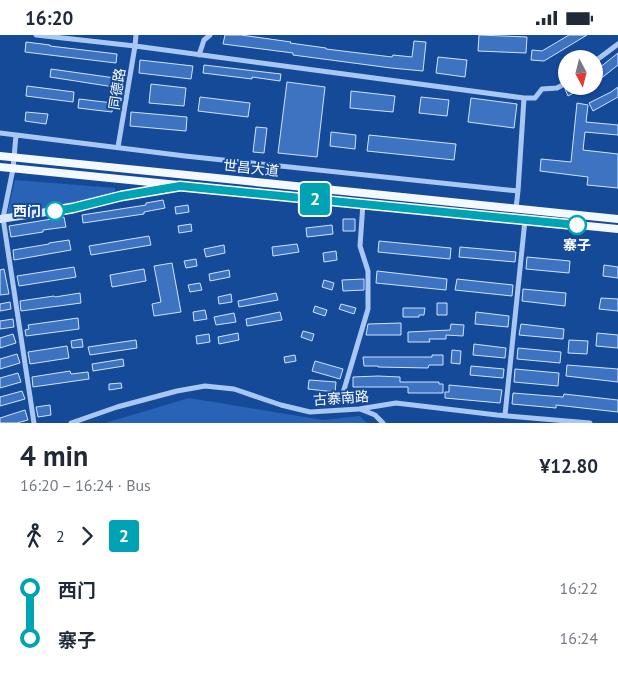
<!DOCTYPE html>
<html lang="en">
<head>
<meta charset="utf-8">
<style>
  body { margin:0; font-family:"PT Sans","Noto Sans SC",sans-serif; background:#f2f2f3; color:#1f2937; height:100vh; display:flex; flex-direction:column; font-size:19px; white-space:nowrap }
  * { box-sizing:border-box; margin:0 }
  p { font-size:16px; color:#747a83 }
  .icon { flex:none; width:28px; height:28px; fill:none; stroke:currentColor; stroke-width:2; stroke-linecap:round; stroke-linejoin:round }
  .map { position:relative; height:388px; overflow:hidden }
  .drawer { display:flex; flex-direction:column; background:#fff; flex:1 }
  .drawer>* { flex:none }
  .badge { padding:0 10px; border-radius:4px; font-size:18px; line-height:32px }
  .needle { width:32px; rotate:173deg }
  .controls { position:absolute; left:558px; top:15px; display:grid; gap:10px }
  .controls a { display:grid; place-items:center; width:45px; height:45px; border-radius:50%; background:#fff; box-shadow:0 1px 4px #0004; font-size:25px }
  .map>.badge { position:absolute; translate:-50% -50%; box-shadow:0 0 0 2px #fff }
  .legs { display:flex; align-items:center; gap:8px; height:55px; padding:0 20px; font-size:16px }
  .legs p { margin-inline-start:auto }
  .overview { display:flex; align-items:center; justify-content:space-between; height:85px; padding:0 20px }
  h1 { font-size:28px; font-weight:800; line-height:38px }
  ul { padding:0 20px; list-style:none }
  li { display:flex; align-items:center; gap:18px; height:50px; font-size:19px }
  li i { display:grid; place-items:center; width:8px; height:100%; margin:0 6px; background:currentColor }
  li i::after { content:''; width:12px; height:12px; margin:-6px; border:4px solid; border-radius:50%; background:#fff }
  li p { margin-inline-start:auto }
  li:first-child i { background:linear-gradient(#0000 50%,currentColor 0) }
  li:last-child i { background:linear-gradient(currentColor 50%,#0000 0) }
  .status { display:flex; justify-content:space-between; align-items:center; height:35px; padding:0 25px; background:#fff; direction:ltr }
  .status svg { height:14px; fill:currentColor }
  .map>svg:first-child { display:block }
</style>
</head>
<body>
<div class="status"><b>16:20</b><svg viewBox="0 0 49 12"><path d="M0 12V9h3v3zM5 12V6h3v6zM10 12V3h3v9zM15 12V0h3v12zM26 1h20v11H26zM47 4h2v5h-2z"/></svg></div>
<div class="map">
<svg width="618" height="388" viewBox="0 0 618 388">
  <rect width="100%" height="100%" fill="#154a99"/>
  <path fill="#2863b7" d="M15,145l100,8v5l-43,11 -65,10z
    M189,363l134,22 37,-4 7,7h-262z"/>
  <path fill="#3d73c1" stroke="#d0e3fd" d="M225,0h16l50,7 -1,1 36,5v1l66,8 1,-2 19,2 2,-16 12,1 -3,29 -32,-3 -98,-13v-2l-70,-9z
    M479,0l48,2 -1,16 -48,-2z
    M569,0h18l-43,26 -13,-1 1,-10 10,1z
    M26,7l24,3v1l67,8 -1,9 -91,-11z
    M618,18v12l-19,15 -5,-8z
    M438,22l29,3 -2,17 -29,-4z
    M140,25l53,6 -2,13 -52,-6z
    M204,30l77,9 -1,7 -28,-4v2l-49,-6z
    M51,34l64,9 -1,9 -64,-10z
    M287,47l38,5 -8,70 -39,-4z
    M151,49l35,4 -2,18 -35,-3z
    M27,51l47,6 -1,10 -47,-6z
    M569,51h18l-19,10 -3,-7z
    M618,52v10l-25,14 -4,-8 22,-11z
    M351,56l44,5 -2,16 -43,-4z
    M200,62l50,6 -2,14 -50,-6z
    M421,62l28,3 -2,16 -28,-3z
    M471,63l46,6 -3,24 -46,-6z
    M79,64l34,4 -1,9 -34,-4z
    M577,68l11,2 -2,17 32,3v10l-33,-3 -2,18 35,4v34l-31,-3 1,-8 -48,-6 1,-12 30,3z
    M26,77l22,2 -2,10 -21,-3z
    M131,77l56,5 -1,14 -56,-5z
    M256,92l11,1 -3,25 -11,-1z
    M331,97l25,3 -1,14 -25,-3z
    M369,100l87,9 -2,16 -87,-9z
    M163,165l2,8 -21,4v2l-61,9 -1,-8 64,-10v-2z
    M188,170l1,7 -13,2 -1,-7z
    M64,182l2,10 -23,3v2l-32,5 -2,-11z
    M343,184h12v12h-12z
    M191,189l1,7 -13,2 -1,-7z
    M332,190l1,9 -26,3 -1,-9z
    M149,201l2,9 -60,10 -2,-9z
    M69,205l2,10 -57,10 -1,-10 36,-6v-1z
    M379,206l72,7 -1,11 -72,-7z
    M297,209l2,8 -26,4 -1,-9z
    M224,210l1,8 -19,4 -2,-8z
    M460,212l56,5 -1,10 -56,-5z
    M336,216l1,9 -13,2 -1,-9z
    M527,222l43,4 -1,12 -43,-4z
    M196,224l1,7 -11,2 -2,-7z
    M172,228l9,49 -27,4 -2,-12 9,-2 -7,-36z
    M604,230l14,2v11l-15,-2z
    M74,232l2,10 -57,9 -2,-10z
    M4,234l5,25 -9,1v-25z
    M144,234l2,12 -34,6 -2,-12z
    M229,235l1,7 -20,4 -1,-7z
    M377,236l70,8 -1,11 -70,-7z
    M364,244v11l-21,1 -1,-11z
    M457,244l56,6 -1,11 -57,-6z
    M324,245l10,3 -2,7 -10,-3z
    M200,248l2,7 -12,2 -2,-7z
    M523,254l43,4 -1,13 -43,-5z
    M80,258l1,10 -60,8 -1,-10 34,-5 1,1z
    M276,258l2,7 -39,7 -1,-6z
    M231,259l1,8 -13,2 -1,-7z
    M601,263l17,1v12l-19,-2z
    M10,267l1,7 -11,2v-7z
    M437,268h10v12h-10z
    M341,269l15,4 -2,6 -15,-5z
    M315,271l12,4 -2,6 -12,-4z
    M403,273h22l-1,7h-5v2h-16z
    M205,275l2,9 -13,2 -1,-9z
    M280,277l2,8 -35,6 -1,-7z
    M476,277l33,4 -1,11 -33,-3z
    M234,278l2,9 -20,3 -2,-8z
    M78,283l1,11 -53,7 -1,-6 4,-1 -1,-4z
    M13,284l1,8 -14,2v-8z
    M401,288v12h-35l2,-11z
    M451,289l13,1 -1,11 -17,-1v4h-17l1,3h-22v-10l42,-2z
    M521,289l43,5 -1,10 -44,-4z
    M303,296l11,3 -2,7 -11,-4z
    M238,298l1,7 -20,4 -1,-7z
    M597,298l21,2v13l-22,-2z
    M13,299l3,9 -16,5v-10z
    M209,299l1,8 -13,2 -1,-8z
    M82,304l1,8 -11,1 -1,-7z
    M136,305l1,8 -47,7 -2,-8z
    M569,305l19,1 -1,13 -19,-1z
    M474,309l32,4 -1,10 -32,-3z
    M67,311l2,12 -39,6 -2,-12z
    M518,313l43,4 -1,11 -43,-4z
    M452,315l9,1 -1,13 -9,-1z
    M17,319l3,9 -20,6v-10z
    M295,320l1,6 -11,2 -1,-6z
    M432,320h11v10h-14l-1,3 -50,-1v-1h-14l-1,-9h69z
    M123,324l1,7 -31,5 -1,-7z
    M315,326l28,8 -3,10 -28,-8z
    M567,330l51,4v13l-52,-6z
    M471,331l33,3 -1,9 -33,-3z
    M515,334l44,4 -1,13 -44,-4z
    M70,336l1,3 17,-2 1,7 -56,8 -1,-10z
    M18,338l3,9 -21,6v-10z
    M378,341l22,1v5h39v2h4v9h-35v-6h-55v-10z
    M309,345l27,2 -1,10 -27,-3z
    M121,348l1,5 -13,2v-6z
    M449,350l53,5 -2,13 -55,-5v-6h4z
    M22,356l3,8 -25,7v-9z
    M513,358l50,4 1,-3 54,6v12l-62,-7v3l-44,-4z
    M50,370l1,10 -13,2 -2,-10z
    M25,375l3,10 -11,3h-17v-5z"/>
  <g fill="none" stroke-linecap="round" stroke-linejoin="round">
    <path stroke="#a9c7f3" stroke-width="5" d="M36,0l99,11 389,52h11l7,-9 15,-1 9,-5
      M199,20l5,-15 6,-5
      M594,27l24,-18
      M0,98l185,23 333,35
      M16,100l-3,34 -10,49 31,205
      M118,112l17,-101 1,-11
      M516,173l2,-17 6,-93
      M343,358l25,-84v-38l-8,-25 3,-43
      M360,374l15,6 8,8
      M505,380l20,-195
      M71,388l46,-16 60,-16 28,-5 29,3 47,16 29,7 49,-3 37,-6 101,12 93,8"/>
    <path stroke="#d8e6fc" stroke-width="8" d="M0,184l73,-11 48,-12 59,-10"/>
    <path stroke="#f4f8ff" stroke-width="8" d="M0,121l618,63
      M0,132l618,62"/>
  </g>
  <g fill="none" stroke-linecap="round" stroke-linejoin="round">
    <defs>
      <path id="line-1" d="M55,176l18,-3 48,-12 59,-10 397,39"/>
    </defs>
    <use href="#line-1" stroke="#fff" stroke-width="11"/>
    <use href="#line-1" stroke="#00a3b4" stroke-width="8"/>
  </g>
  <g fill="#fff" stroke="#00a3b4" stroke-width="2.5">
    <circle cx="55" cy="176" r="9"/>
    <circle cx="577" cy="190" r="9"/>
  </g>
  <g text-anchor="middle" stroke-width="4" stroke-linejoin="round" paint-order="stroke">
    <g font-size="14" fill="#fff" stroke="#154a99">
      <text transform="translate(117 54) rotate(-81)" y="5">同德路</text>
      <text transform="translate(251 133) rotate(6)" y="5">世昌大道</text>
      <text transform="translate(341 363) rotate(-4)" y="5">古寨南路</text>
    </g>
    <g font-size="14" font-weight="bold" fill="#fff" stroke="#154a99" text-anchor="end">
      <text x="41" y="181">西门</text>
      <text x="577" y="215" text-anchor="middle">寨子</text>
    </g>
  </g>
</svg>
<div class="controls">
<a><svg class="needle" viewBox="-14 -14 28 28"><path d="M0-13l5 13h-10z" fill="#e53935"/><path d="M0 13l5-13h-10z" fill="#747a83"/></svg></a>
</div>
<b class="badge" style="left:315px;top:164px;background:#00a3b4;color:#fff">2</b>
</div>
<section class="drawer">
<div class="overview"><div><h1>4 min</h1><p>16:20 – 16:24 · Bus</p></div><b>¥12.80</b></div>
<div class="legs"><svg class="icon" aria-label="walk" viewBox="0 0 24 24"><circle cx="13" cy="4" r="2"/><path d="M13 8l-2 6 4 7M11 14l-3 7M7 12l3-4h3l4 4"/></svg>2<svg class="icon" aria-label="forward" viewBox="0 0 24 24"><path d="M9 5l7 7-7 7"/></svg><b class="badge" style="background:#00a3b4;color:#fff">2</b></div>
<ul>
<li><i style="color:#00a3b4"></i><b>西门</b><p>16:22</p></li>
<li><i style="color:#00a3b4"></i><b>寨子</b><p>16:24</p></li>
</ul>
</section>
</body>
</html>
